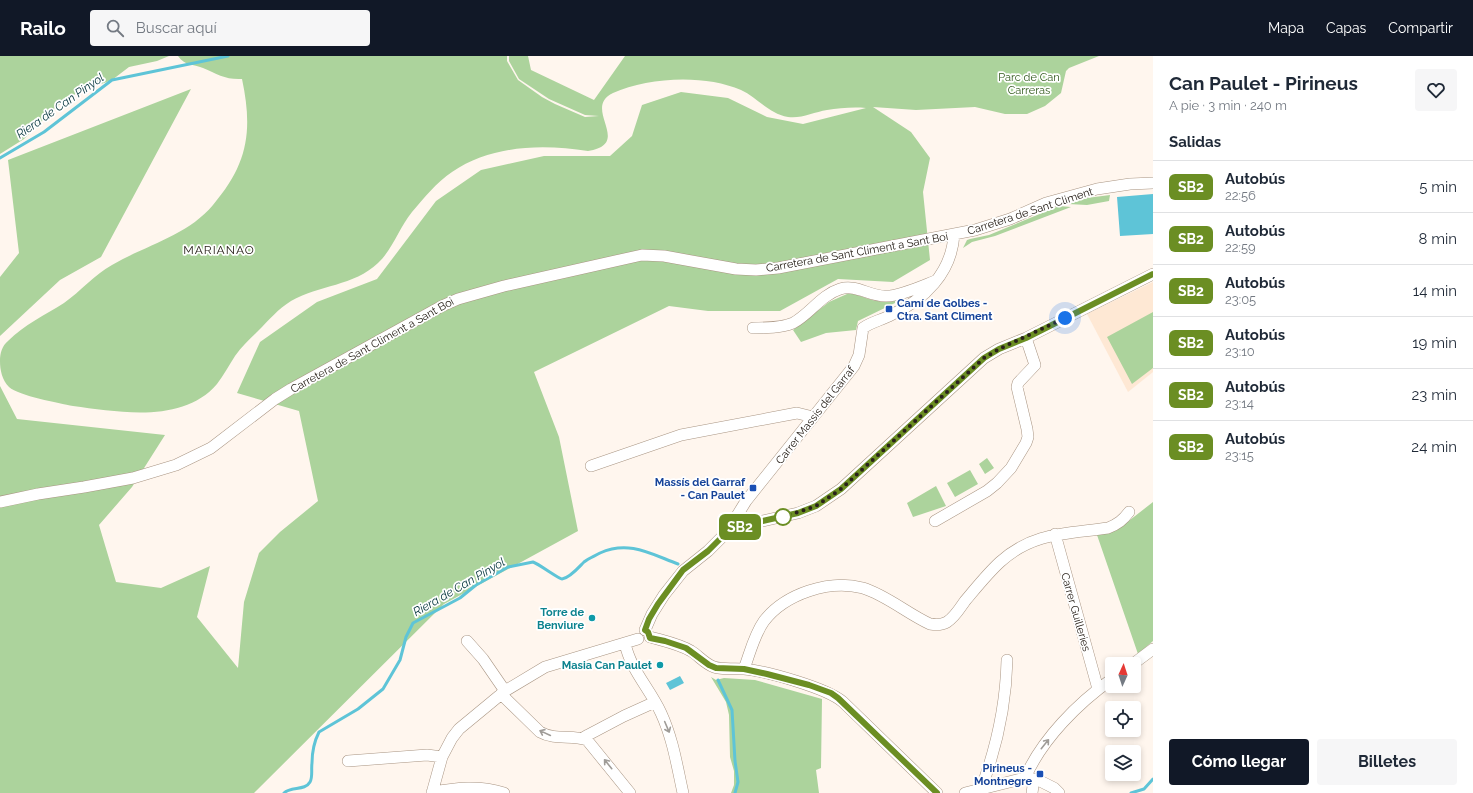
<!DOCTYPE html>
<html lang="es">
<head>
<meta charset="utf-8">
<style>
  body { margin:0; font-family:Raleway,sans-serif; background:#f6f6f7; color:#1f2937; height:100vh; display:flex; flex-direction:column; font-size:15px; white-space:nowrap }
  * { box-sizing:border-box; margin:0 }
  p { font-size:13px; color:#747a83 }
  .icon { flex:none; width:22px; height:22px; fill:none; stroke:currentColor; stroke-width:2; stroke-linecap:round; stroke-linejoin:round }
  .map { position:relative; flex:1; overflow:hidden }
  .sheet { display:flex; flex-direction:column; background:#fff; width:320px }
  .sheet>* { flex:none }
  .badge { padding:0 8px; border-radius:6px; font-size:14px; line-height:26px }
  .needle { width:26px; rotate:3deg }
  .buttons { position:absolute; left:1105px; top:601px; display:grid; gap:8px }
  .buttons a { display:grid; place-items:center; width:36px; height:36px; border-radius:4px; background:#fff; box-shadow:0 2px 6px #0003; font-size:20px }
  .you { position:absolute; width:20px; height:20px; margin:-10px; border:3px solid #fff; border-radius:50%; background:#1a73e8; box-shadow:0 0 0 6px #1a73e833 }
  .map>.badge { position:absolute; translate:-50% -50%; box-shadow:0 0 0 2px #fff }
  h2 { padding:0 16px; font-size:15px; line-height:36px }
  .round { display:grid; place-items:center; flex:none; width:42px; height:42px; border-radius:4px; background:#f6f6f7 }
  .summary { display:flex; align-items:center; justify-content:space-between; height:68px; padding:0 16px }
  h1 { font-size:19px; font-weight:700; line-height:30px }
  .button { display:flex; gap:8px; margin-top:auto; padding:8px 16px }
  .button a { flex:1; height:46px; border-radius:4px; background:#111827; color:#fff; font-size:16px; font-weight:700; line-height:46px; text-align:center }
  .button a+a { background:#f6f6f7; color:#1f2937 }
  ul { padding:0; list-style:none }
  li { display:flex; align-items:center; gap:12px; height:52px; padding:0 16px; border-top:1px solid #e0e1e3 }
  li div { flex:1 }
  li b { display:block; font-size:15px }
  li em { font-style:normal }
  li .badge { min-width:44px; font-weight:700; text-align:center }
  header { display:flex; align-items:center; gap:24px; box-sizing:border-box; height:56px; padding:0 20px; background:#111827; color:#fff }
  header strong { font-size:19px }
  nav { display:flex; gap:22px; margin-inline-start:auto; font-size:14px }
  .search { width:280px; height:36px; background:#f6f6f7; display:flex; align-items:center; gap:10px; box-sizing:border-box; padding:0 14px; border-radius:4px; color:#747a83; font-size:15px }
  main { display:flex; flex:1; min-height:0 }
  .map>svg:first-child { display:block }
</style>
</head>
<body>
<header>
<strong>Railo</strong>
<div class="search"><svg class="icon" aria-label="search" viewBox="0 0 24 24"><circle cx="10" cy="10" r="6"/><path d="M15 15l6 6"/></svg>Buscar aquí</div>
<nav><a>Mapa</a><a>Capas</a><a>Compartir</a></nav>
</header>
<main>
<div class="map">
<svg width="1153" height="737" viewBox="0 0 1153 737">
  <rect width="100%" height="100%" fill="#fff6ee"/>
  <path fill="#fee8d4" d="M1153,226v90l-25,20 -41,-78z"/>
  <path fill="#acd39c" d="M0,0h169l-12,5 -28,6 -17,13 -8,3 -17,5 -17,9 -14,10 -32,32 -24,15z
    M178,0h329v5l11,19 24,17 13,7 30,13 14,-1 -14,-1 -36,-16 -30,-20 -10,-18v-5h19l3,14 63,30 31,-44h474l-30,12 -3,3 -5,22 -16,13 -18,8h-22l-30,-7 -59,3 -43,-3 38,25 19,26 -7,34 7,68 -37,22 -55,-3 -58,32h-72l-39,-5 -135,66 25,65 19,94 -134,73 -190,189h-254v-407l17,33 148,16 -33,52 -33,38 17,57 45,6 49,-22 -13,51 41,51 6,-66 15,-49 21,-21 38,-31 -19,-90 -62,-18 23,-51 57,-40 60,-23 59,-78 45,-31 63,-14h66l22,-20 10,-31 39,-13 47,6 39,19 36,7 63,-16c-13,-1 -27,0 -39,2 -13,2 -26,9 -39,7 -19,-3 -30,-19 -47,-27 -36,-16 -93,-13 -128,3 -32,15 21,51 -25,58 -46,-7 -96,-6 -136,21 -15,10 -28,26 -40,40 -13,16 -19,37 -34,51 -24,23 -59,22 -87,38 -13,8 -22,19 -33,30 -8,8 -16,15 -23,25 -6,9 -11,19 -18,28 -34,40 -98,28 -144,22 -14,-3 -54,-10 -64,-19 -7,-7 -9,-17 -9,-26 0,-8 2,-15 8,-20 16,-16 37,-26 56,-38 17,-12 30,-28 48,-38 34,-20 75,-29 101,-60 35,-41 40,-74 29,-126 -16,1 -25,-5 -39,-11 -10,-4 -18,-2 -25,-12z
    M191,33l-90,168 -41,23 -60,56v-59l19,-24 -11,-93z
    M1110,139l-1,6 -22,4 -19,-1 19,-6z
    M1059,150l12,1 -76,29 -23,6 -9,6 4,-8 3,-1 19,-4z
    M847,238c9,-1 17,4 25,6 8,2 15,2 23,1v2l-37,18 -2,9 -30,3 -25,9 -8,-12 36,-28z
    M1153,256v56l-21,16 -25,-47z
    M987,402l7,10 -9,6 -6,-10z
    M970,414l8,14 -23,13 -8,-14z
    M936,430l10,20 -33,11 -6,-14z
    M1153,446v139l-15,13 -41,-119 24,-8z
    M711,621l5,3 8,-2 31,2 67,19 -1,69 -5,2 3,23h-88l3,-8v-14l-4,-14 -1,-42 -3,-13z"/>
  <path fill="#5ec4d7" d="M1153,138v40l-33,2 -3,-39z
    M680,620l4,7 -14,7 -4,-7z"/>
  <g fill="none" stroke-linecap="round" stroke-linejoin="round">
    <path stroke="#5ec4d7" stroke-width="3" d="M0,102l44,-26 68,-52 116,-24
      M718,624l14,30 3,51 3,21 -3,11
      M284,737c7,-7 21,-2 26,-11 3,-5 1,-13 2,-19 0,-10 2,-21 7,-31l39,-23 25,-20 17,-29 6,-23 7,-14 47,-25 16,-13 32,-18 25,-5c6,2 26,17 29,17 8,-1 17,-12 22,-17 5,-4 11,-6 16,-9 29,-13 51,1 78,11
      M1131,737l13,-4 9,-10"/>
    <defs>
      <path id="minor" d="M753,272c13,0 28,0 40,-5 17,-9 28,-28 47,-34 16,-5 29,7 45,7 13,1 37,-10 50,-15
        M591,410l90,-31 116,-22 16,4
        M0,446l38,-8 46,-7 49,-9 43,-13 35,-17 64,-49 16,-10 151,-83 16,-7 46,-13 138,-31 22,1 72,13 20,1 22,-2 197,-38 35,-11 36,-16 51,-14 33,-5 23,-1
        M935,465l52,-30 10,-8 14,-15 15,-25 2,-6 -1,-8 -10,-42 1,-4 17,-18 -9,-27
        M727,476l27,-9 44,-10 18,-7 25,-17 143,-131 15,-9 27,-11 127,-64
        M1055,478l43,155
        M645,574l7,-16 12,-19 19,-24 25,-20 19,-19 19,-31 108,-135 5,-11 4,-27c8,-6 19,-8 28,-13 33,-15 61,-42 63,-81
        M650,581c14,4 29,7 41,14 8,5 14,13 23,16 9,3 20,1 30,2 22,2 83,19 99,33l94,91
        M467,585l16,18 22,32
        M625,587c5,26 25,46 36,70 12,26 16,53 22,80
        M1133,608l20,-15
        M744,613c6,-16 10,-34 20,-48 21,-27 65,-42 99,-33 23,7 45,26 67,36 6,1 12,1 17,-2 8,-5 13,-14 18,-21 11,-13 22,-27 35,-39 33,-30 67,-28 108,-34 10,-4 15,-8 21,-16
        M501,638l39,38c16,9 32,2 47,8l43,53
        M583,682l5,-3 36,-19 31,-14
        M348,705l79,-6 15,2
        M1025,722c17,-39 53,-75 87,-99
        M981,733c15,-40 25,-86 26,-129
        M432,736c25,-4 47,-7 72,1
        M432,737l10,-36 10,-19 7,-9 46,-38 40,-24 93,-28
        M965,737l60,-15 15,3 14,7 5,5
        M1032,737l2,-14"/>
    </defs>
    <use href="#minor" stroke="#a99583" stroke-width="12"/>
    <use href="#minor" stroke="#fff" stroke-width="11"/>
  </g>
  <defs><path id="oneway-shaft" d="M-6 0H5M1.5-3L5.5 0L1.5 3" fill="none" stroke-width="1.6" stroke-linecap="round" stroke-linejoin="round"/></defs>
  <g stroke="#9f9c98">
    <use href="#oneway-shaft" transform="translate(667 671) rotate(67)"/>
    <use href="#oneway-shaft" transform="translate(545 677) rotate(-155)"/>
    <use href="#oneway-shaft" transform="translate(1045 688) rotate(-51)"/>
    <use href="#oneway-shaft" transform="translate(608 708) rotate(-129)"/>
  </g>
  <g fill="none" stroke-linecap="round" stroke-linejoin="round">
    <defs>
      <path id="line" d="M937,737l-99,-95 -7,-5 -22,-8 -42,-11 -23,-5 -28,-1 -7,-3 -23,-17 -21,-7 -15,-3 -2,-6 -3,-2 4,-11 9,-15 25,-34 25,-19 19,-19 27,-9 44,-10 18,-7 25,-17 143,-131 15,-9 27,-11 127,-64"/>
    </defs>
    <use href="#line" stroke="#fff" stroke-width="9"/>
    <use href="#line" stroke="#6b8e23" stroke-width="6"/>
    <path stroke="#29221b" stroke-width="4" stroke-dasharray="0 7.2" d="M783,461l33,-11 25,-17 143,-131 15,-9 66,-31"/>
  </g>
  <g fill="#1a4fb4" stroke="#fff" stroke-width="1.5">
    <rect x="885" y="249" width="8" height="8" rx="2"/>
    <rect x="749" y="428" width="8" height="8" rx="2"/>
    <rect x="1036" y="714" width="8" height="8" rx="2"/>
  </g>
  <circle fill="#fff" stroke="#6b8e23" stroke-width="2" cx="783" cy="461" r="8"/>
  <g fill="#0f9aa8" stroke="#fff" stroke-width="1.5">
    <circle cx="592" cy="562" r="4"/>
    <circle cx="660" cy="609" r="4"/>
  </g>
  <g text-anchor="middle" stroke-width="3.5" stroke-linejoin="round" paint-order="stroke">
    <g font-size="11" fill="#2e5719" stroke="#fff">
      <text x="1029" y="25">Parc de Can<tspan x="1029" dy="13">Carreras</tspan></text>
    </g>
    <g font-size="11" fill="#29221b" stroke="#fff">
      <text transform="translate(1030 155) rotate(-18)" y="4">Carretera de Sant Climent</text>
      <text transform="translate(857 196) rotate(-10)" y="4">Carretera de Sant Climent a Sant Boi</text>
      <text transform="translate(372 289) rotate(-29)" y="4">Carretera de Sant Climent a Sant Boi</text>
      <text transform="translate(815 359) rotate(-52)" y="4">Carrer Massís del Garraf</text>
      <text transform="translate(1076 556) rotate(74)" y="4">Carrer Guilleries</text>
    </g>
    <g font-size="11" font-weight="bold" fill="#164399" stroke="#fff" text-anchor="end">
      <text x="897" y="251" text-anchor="start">Camí de Golbes -<tspan x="897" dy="13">Ctra. Sant Climent</tspan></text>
      <text x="745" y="430">Massís del Garraf<tspan x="745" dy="13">- Can Paulet</tspan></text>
      <text x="1032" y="716">Pirineus -<tspan x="1032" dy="13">Montnegre</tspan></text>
    </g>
    <g font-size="11" font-weight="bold" fill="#0d838f" stroke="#fff" text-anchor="end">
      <text x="584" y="560">Torre de<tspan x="584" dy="13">Benviure</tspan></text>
      <text x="652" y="613">Masia Can Paulet</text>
    </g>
    <g font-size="12" font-style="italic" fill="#00323a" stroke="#fff">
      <text transform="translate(60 50) rotate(-35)" y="4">Riera de Can Pinyol</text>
      <text transform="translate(459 531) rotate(-30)" y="4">Riera de Can Pinyol</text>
    </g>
    <g font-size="12" letter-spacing="1" fill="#29221b" stroke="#fff">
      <text x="219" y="198">MARIANAO</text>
    </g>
  </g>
</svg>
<div class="buttons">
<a><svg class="needle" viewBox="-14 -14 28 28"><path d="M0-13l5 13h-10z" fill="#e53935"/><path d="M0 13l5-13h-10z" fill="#747a83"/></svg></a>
<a><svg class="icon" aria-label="locate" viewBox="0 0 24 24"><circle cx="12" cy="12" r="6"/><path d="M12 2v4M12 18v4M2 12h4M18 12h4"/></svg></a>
<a><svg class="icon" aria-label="layers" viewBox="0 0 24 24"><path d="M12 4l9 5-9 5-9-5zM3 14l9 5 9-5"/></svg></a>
</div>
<div class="you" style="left:1065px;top:262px"></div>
<b class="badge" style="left:740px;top:471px;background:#6b8e23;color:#fff">SB2</b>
</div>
<section class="sheet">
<div class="summary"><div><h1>Can Paulet - Pirineus</h1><p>A pie · 3 min · 240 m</p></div><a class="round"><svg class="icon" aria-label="heart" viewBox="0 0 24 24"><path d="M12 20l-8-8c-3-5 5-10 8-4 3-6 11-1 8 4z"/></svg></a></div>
<h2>Salidas</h2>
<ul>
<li><span class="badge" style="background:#6b8e23;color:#fff">SB2</span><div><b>Autobús</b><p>22:56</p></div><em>5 min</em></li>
<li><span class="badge" style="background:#6b8e23;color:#fff">SB2</span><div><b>Autobús</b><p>22:59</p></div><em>8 min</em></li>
<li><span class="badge" style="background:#6b8e23;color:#fff">SB2</span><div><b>Autobús</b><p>23:05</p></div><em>14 min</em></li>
<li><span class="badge" style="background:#6b8e23;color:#fff">SB2</span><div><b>Autobús</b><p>23:10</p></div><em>19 min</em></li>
<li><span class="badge" style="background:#6b8e23;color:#fff">SB2</span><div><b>Autobús</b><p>23:14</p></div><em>23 min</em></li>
<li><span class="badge" style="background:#6b8e23;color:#fff">SB2</span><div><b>Autobús</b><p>23:15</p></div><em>24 min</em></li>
</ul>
<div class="button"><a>Cómo llegar</a><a>Billetes</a></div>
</section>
</main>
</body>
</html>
